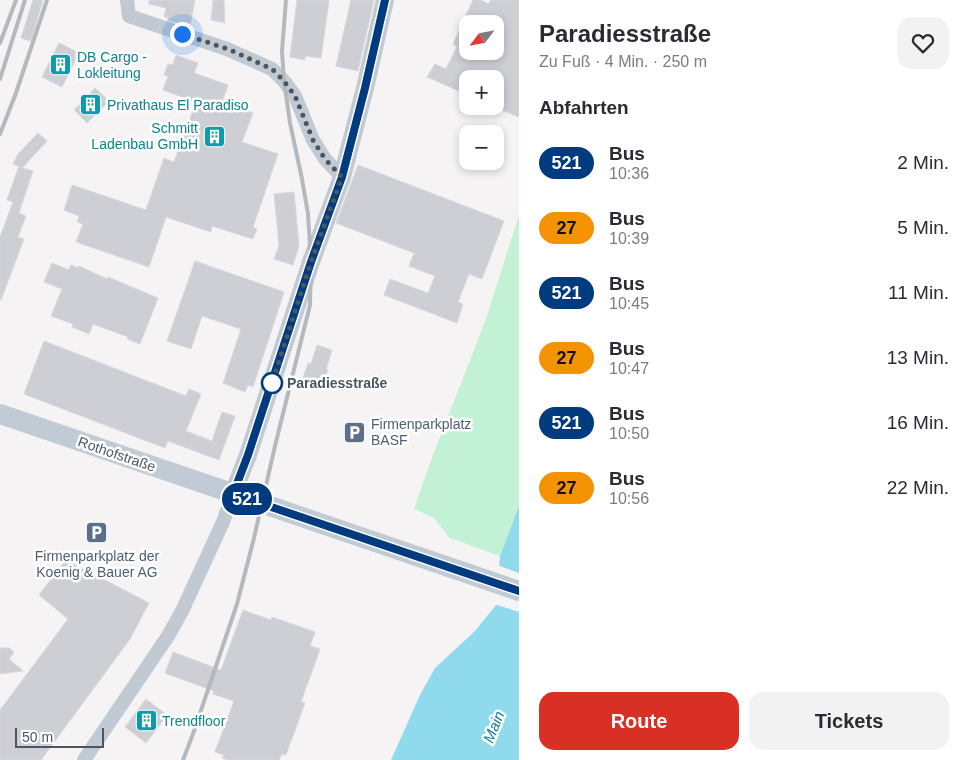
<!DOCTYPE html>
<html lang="de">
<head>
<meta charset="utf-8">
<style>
  body { margin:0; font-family:Helvetica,sans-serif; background:#f2f2f3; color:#2b2b33; height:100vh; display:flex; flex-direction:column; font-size:19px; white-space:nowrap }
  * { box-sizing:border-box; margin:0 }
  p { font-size:16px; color:#7c7c81 }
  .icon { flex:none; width:28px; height:28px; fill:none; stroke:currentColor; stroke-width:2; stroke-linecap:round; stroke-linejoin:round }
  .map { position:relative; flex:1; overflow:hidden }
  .side { display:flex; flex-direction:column; background:#fff; width:450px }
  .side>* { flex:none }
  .badge { padding:0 10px; border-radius:16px; font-size:18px; line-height:32px }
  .needle { width:32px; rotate:238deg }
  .controls { position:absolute; left:459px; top:15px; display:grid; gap:10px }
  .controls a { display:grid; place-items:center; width:45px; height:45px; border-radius:10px; background:#fff; box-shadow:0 2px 8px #0003; font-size:25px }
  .scale { position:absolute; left:15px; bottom:12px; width:89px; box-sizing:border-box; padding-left:5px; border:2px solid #4a5661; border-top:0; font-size:14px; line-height:18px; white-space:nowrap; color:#4a5661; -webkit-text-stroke:4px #fff; paint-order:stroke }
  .you { position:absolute; width:25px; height:25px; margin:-12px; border:4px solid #fff; border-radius:50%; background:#1a73e8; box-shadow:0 0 0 8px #1a73e833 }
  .map>.badge { position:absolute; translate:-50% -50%; box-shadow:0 0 0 2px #fff }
  h2 { padding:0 20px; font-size:19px; line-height:45px }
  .round { display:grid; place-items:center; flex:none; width:52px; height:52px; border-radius:15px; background:#f2f2f3 }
  .summary { display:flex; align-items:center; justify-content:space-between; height:85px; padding:0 20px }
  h1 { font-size:24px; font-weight:800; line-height:38px }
  .button { display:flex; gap:10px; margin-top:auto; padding:10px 20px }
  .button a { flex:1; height:58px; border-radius:15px; background:#d93025; color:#fff; font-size:20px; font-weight:800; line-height:58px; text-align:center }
  .button a+a { background:#f2f2f3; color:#2b2b33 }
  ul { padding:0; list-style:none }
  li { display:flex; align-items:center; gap:15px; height:65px; padding:0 20px }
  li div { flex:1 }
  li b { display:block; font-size:19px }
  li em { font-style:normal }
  li .badge { min-width:55px; font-weight:700; text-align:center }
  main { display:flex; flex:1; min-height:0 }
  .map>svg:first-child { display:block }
</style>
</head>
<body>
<main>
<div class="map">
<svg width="519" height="760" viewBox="0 0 519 760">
  <rect width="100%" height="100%" fill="#f5f3f3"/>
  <path fill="#c3f1d5" d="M519,215v291l-19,50 -50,-18 -16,-20 -20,-9 16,-46 56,-144z"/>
  <path fill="#90daee" d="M519,506v254h-128l29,-65 15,-27 40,-37 21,-26 4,-49z"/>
  <path fill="#f5f3f3" d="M497,565l22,8v39l-25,-8z"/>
  <path fill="#cdcfd5" stroke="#d7d9de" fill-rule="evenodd" d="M33,0h10l-12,41 -10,-3z
    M149,0h46l-5,26 -23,-6 1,-3h-4l2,-9 -17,-4z
    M213,0h11l1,23 -14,-3z
    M297,0h32l-8,58 -16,-2v4l-15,-3z
    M351,0h23l-16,71 -22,-5z
    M473,0h8l7,4 3,-4h28v117l-24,-10v-28h-27v16l-41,-18 8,-13 11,5 11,-22 -4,-3zM468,24h27v27h-27z
    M59,43l20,10 -17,34 -20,-10z
    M176,55l22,8 -4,10 34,12 -6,17 31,11 -11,29 36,12 -25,73 4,2 -4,10 -41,-13 -1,6 -45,-15 -17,50 -73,-25 7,-18 -6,-2 2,-6 -15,-6 8,-25 74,25 18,-52 10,4 22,-60 -33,-12 5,-14 -4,-1 4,-11 5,1z
    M95,88l14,13 -22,22 -13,-13z
    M38,133l9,8 -25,27 11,3 -14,42 7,3 -8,21 6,2 -23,61h-1v-63l13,-35 -6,-2 12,-34 2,1 -8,-3 5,-10z
    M358,165l146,56 -22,58 -13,-5 -11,28 5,2 -6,19 -73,-28 6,-16 38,14 7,-17 -26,-10 5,-13 -78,-30z
    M294,192l5,54 -6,19 -19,-6 5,-14 -5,-51z
    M195,261l89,31 -31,95 -5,-2 -3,7 -22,-9 18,-54 -39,-13 -11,33 -24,-8z
    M52,263l17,7 2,-5 7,3 1,-2 28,13 1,-2 50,21 -18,46 -13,-5 1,-2 -35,-13 -4,10 -17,-7 1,-3 -22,-8 11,-27 -18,-7z
    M44,341l142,55 3,-7 12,5 -15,37 26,10 10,-29 13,4 -16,44 -51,-19 -3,7 -141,-54z
    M317,345l15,5 -6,19 2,1 -6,15 -19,-7 5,-15 3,1z
    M66,560l83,43 -19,36 -89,121h-41v-50l68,-91 -29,-24z
    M243,610l28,10 1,-3 43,15 -5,14 10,3 -19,53 4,1 -19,52 -4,-1 -3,6h-51l-6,-2 2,-3 -9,-3 19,-51 -21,-7 1,-3 -49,-18 8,-21 48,18z
    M0,648h9l5,4 -5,7 14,12 -23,3z
    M146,699l21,16 -21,28 -21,-16z"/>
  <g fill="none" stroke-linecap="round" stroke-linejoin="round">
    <path stroke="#c1cad2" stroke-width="14" d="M127,0l2,16 98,33 45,20 12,12 11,15 18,44 12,19 17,18
      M84,760l84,-124 14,-25 41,-89 10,-28"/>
    <path stroke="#c1cad2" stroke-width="18" d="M233,494l15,-39 63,-193 31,-85 23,-89 20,-88"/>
    <path stroke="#c1cbd6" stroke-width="20" d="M0,414l519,177"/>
    <path stroke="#b5b8bd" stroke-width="4" d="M0,43l16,-43
      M0,79l25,-79
      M0,134l16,-41 31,-93
      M183,760l10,-26 44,-130 17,-66 21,-92 35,-141 1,-43 -3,-48 -6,-35 -12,-56 -6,-42 -2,-30 4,-51"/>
  </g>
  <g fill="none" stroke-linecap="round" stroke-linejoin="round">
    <defs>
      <path id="line" d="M385,0l-20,88 -23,89 -31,85 -63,193 -15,39 286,97"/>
    </defs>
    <use href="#line" stroke="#fff" stroke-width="11"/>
    <use href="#line" stroke="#003b80" stroke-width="8"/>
    <path stroke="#4a5661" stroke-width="5" stroke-dasharray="0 9" d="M182,34l46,15 44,20 12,12 11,15 18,44 12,19 17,18 -31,85 -39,121"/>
  </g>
  <defs>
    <symbol id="building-square" viewBox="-11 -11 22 22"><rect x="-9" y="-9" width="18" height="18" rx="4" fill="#0f9aa8" stroke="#fff"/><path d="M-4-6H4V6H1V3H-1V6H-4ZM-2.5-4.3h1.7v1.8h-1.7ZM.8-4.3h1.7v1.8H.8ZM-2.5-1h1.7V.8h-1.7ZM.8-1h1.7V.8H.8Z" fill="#fff"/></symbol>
    <symbol id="parking-square" viewBox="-11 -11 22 22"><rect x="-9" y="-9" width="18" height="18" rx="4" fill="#5c6f8a" stroke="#fff"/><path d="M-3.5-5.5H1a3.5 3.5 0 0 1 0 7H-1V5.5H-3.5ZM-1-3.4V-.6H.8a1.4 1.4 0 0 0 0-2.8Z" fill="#fff"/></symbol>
  </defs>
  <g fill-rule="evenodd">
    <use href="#building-square" x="48" y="52" width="25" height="25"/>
    <use href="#building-square" x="78" y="92" width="25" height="25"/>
    <use href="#building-square" x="202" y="124" width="25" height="25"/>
    <use href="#parking-square" x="342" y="420" width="25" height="25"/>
    <use href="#parking-square" x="84" y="520" width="25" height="25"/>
    <use href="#building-square" x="134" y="708" width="25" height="25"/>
  </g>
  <circle fill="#fff" stroke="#003b80" stroke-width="2.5" cx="272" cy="383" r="10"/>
  <g text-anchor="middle" stroke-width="5" stroke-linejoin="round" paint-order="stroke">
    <g font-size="14" fill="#0d838f" stroke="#fff" text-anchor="start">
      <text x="77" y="62">DB Cargo -<tspan x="77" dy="16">Lokleitung</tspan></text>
      <text x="107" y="110">Privathaus El Paradiso</text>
      <text x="198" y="133" text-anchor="end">Schmitt<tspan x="198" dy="16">Ladenbau GmbH</tspan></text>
      <text x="162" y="726">Trendfloor</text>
    </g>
    <g font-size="14" font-weight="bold" fill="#4a5661" stroke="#fff" text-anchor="start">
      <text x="287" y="388">Paradiesstraße</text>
    </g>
    <g font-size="14" fill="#4e5e75" stroke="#fff" text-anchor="start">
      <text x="371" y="429">Firmenparkplatz<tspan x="371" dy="16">BASF</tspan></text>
      <text x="97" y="561" text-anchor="middle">Firmenparkplatz der<tspan x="97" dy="16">Koenig &amp; Bauer AG</tspan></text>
    </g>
    <g font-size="14" fill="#4a5661" stroke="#fff">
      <text transform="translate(117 454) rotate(19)" y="5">Rothofstraße</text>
    </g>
    <g font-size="15" font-style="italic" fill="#0c7c9b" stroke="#fff">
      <text transform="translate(494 727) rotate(-68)" y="5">Main</text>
    </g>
  </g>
</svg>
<div class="controls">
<a><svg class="needle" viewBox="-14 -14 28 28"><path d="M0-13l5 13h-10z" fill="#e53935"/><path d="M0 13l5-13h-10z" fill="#7c7c81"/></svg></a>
<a>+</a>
<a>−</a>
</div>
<div class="scale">50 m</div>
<div class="you" style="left:182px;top:34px"></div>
<b class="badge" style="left:247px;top:499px;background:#003b80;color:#fff">521</b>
</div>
<section class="side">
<div class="summary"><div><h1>Paradiesstraße</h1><p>Zu Fuß · 4 Min. · 250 m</p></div><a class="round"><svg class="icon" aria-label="heart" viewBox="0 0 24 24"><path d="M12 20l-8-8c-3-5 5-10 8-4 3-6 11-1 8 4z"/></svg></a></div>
<h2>Abfahrten</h2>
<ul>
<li><span class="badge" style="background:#003b80;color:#fff">521</span><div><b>Bus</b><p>10:36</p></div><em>2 Min.</em></li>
<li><span class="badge" style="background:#f49301;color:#111">27</span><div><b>Bus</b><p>10:39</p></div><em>5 Min.</em></li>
<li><span class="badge" style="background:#003b80;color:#fff">521</span><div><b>Bus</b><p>10:45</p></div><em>11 Min.</em></li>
<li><span class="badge" style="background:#f49301;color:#111">27</span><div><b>Bus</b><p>10:47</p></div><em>13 Min.</em></li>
<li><span class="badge" style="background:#003b80;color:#fff">521</span><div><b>Bus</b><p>10:50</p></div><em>16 Min.</em></li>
<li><span class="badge" style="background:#f49301;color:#111">27</span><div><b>Bus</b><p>10:56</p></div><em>22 Min.</em></li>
</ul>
<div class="button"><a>Route</a><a>Tickets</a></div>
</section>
</main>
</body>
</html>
